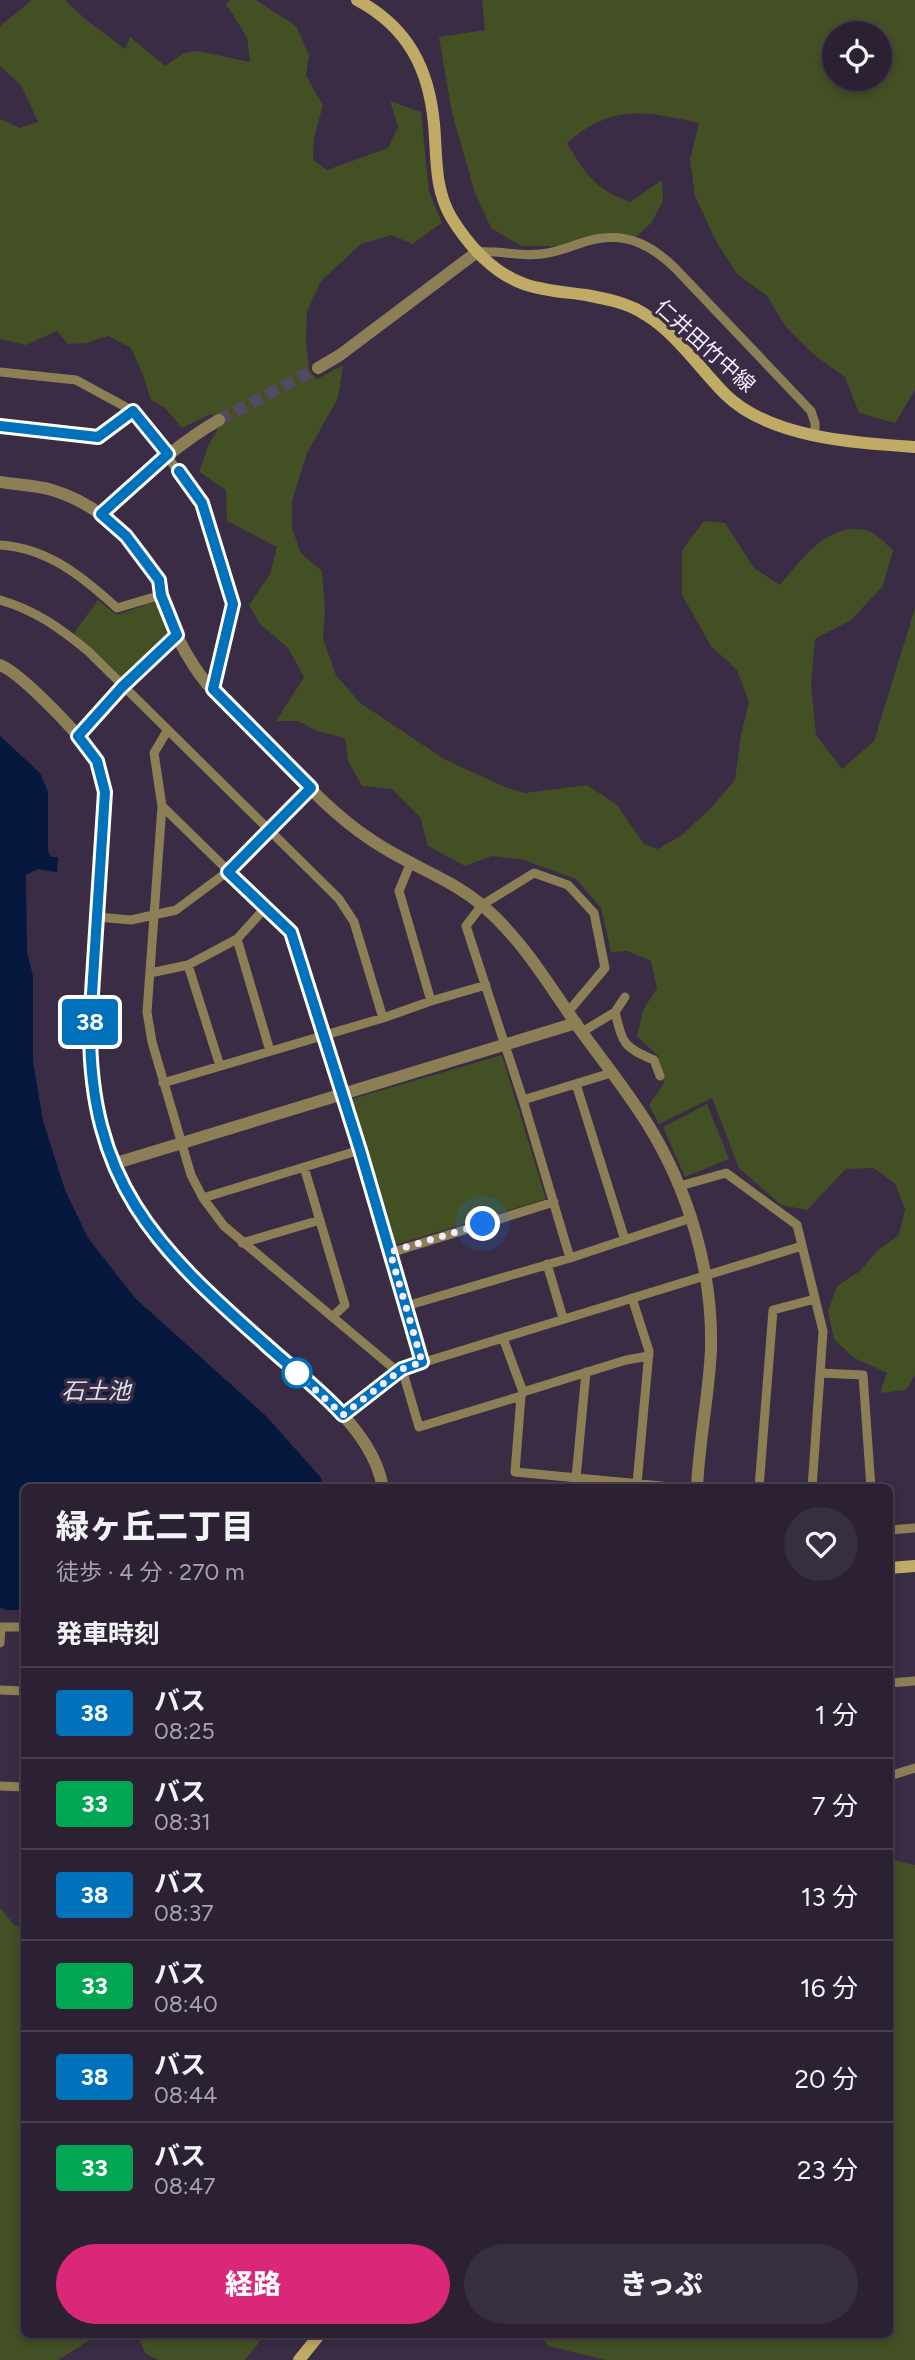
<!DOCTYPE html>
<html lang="ja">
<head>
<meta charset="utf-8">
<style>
  body { margin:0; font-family:Figtree,"Noto Sans JP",sans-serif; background:#372e3f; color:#f1f3f6; height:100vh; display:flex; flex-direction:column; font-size:26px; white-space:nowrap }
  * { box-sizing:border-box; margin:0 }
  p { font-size:23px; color:#a6a3ac }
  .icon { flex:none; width:38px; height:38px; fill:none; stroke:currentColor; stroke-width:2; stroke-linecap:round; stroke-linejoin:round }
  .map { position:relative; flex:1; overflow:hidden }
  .details { position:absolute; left:21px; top:1484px; width:872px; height:854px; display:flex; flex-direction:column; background:#2b2133; border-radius:10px; box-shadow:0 4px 10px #0003,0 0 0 2px #473e4e }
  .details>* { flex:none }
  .badge { padding:0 14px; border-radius:5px; font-size:24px; line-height:46px }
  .fabs { position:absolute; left:822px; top:21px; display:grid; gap:14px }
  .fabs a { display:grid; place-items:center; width:70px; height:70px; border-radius:50%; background:#2b2133; box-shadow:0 4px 10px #0003,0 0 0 2px #473e4e; font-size:35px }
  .you { position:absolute; width:35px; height:35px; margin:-18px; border:5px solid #fff; border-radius:50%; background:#1a73e8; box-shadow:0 0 0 10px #1a73e833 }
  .map>.badge { position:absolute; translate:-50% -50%; box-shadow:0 0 0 4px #fff }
  h2 { padding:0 35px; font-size:26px; line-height:63px }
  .round { display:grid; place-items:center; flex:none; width:74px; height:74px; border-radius:37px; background:#372e3f }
  .overview { display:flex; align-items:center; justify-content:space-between; height:119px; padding:0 35px }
  h1 { font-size:33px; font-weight:800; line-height:52px }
  .cta { display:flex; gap:14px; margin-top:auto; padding:14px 35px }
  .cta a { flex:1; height:80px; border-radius:42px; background:#db2777; color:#fff; font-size:28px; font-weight:800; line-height:80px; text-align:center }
  .cta a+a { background:#372e3f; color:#f1f3f6 }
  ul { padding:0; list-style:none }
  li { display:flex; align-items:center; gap:21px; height:91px; padding:0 35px; border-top:2px solid #473e4e }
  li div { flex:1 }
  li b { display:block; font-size:26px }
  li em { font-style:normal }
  li .badge { min-width:77px; font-weight:700; text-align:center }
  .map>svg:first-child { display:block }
</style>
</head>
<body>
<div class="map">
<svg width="915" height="2360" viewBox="0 0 915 2360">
  <rect width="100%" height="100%" fill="#392c44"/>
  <path fill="#435024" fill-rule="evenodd" d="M32,0h33l20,19 40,30 5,-12 35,29 19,-13 14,-2 52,11 -3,-25 -21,-33 4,-4h26l40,26 13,29 -3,21 17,29 -9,33 -1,22 14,10 61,-22 10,-21 -8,-26 31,11 8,79 13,32 -30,21 -20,-9 -31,9 -40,37 -14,30 -1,31 3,28 8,9 26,-14 -5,33 -31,55 -15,48v27l9,25 21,18 3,39 -2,29 13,36 23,27 85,57 63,29 18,5 62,-8 30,20 27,39 14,5 24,-14 30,-28 23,-27 6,-45 8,-33 -12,-32 -26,-24 -29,-51v-45l22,-29 21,2 29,45 26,17c22,-26 47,-63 86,-55 9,2 20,14 27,20l-10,36 -32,34 -36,19 -4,45 5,51 26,34 32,-28 41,-133v767l-9,15 -26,3 7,-20 -33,-15 -20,-19 -6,-28 9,-25 23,-15 17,-20 22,-16 6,-26 -10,-25 -21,-16 -28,1 -39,41 -26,-5 -42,-37 -27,-70 -53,26 -10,-19 15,-22 -6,-27 -21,-20 6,-26 14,-22 -6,-27 -24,-10 -16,1 -10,-44 -25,-29 -52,-19 -32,-4 -27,10 -37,-20 -8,-29 -28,-28 -30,-3 -14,-25 -3,-23 -28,-7 -19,-10h-22l28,-44 -16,-29 -28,-24 -11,-19 21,-31 7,-27 -50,-26 -1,-31 -27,-18 10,-28 12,-21 -10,-9 -29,14 -17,-20 -14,-8 -8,-25 -12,-27 -23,-12 -22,7 -18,1 -11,-13 -31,14 -26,-6v-220l20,9 18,-6 -17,-37 -21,-19v-40z
    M482,0h433v390l-20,33 -36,-10 -14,-36 -32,-23 -27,-27 -19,-31 -30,-22 -21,-33 -21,-45 -5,-37 9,-36c-55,-12 -87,-19 -132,20 18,31 28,46 63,59l32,-22 1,21 -12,22 -18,17 -75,6h-37l-30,-18 -16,-35 -23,-80 -13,-76 46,-7zM835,33h45v46h-45z
    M98,600l19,15 39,-14 12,36 -45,45 -49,-49z
    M502,1055l44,144 -151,46 -43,-146z
    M707,1104l22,55 -44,18 -22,-50z
    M889,1859l26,6v495h-309l-58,-14 -7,-11 348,-1z
    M0,1908l14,17 10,4v405h66l3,4 -35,22h-58z
    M137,2335h128l-20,25h-86l-13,-6z"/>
  <path fill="#06183d" d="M0,736l40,37 8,19v59l3,6h7l-1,15 -19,-3 -12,6 1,77 6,24v85l10,60 22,69 23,48 47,60 132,119 54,61 2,9 -299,1v122h-19l-5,-3z"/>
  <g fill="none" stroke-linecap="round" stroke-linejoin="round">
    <path stroke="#554960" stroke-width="12" stroke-dasharray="12 6" stroke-linecap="butt" d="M219,420l99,-52"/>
    <path stroke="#8c7f56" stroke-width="9" d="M477,252c24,-2 48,6 71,1 17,-3 32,-11 48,-14 33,-6 56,7 79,29l136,143 4,12v11
      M0,372l76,8 57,31 69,92 31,101 -20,85
      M0,426l98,11 35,-26
      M0,545c48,3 83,32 117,63l44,-13
      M0,600c35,10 60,28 88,51l251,248 15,23 29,96
      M167,731l-13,22 8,53 -15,206 5,30 39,133 12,23 21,28 174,146
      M78,736l45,-49 54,-53
      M162,806l129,126 69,218 62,212
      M411,862l-12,29 32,110
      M98,917l33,3 45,-10 51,-38 84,-84
      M237,939l33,112
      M188,965l32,101
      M150,973l38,-8 49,-26 28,-31
      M568,1012l37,-44 -11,-55 -26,-28 -34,-12 -52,32 -16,21 57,174 47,158
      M615,1012c8,32 8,35 39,48l6,16
      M582,1032l33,-20 10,-15
      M163,1083l220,-65 48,-17 55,-16
      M576,1084l49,156
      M523,1100l88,-27
      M304,1167l41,138 -13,12
      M680,1186l46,-13 71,52 26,106 -11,157
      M203,1198l157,-48
      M242,1243l78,-23
      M390,1253l164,-51
      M547,1264l16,54
      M632,1298l17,53 -12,133
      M406,1306l164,-48 121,-40
      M503,1338l20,54
      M402,1369l17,58 102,-31 -6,76 167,16
      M820,1373l43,2 8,113
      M521,1396l2,-4 103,-32 23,-4
      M343,1415l59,-46 400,-123
      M576,1478l10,-106
      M759,1488l14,-178 42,-11
      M889,1530l26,-2
      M0,1627h24
      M0,1643l1,-16
      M889,1683l26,-2
      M0,1690l24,1
      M889,1776l26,-8
      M0,1786l24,1"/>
    <path stroke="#8c7f56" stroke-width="12" d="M318,368l22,-13 137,-103
      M0,482c17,3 36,3 52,8 43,13 84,47 105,87 3,6 3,12 4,19 9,30 26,63 46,88 19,21 41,41 61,61 32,33 63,68 102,94 34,24 75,37 108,63 43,34 72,85 103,129 22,30 46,60 66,92 41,66 66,147 64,226 -2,46 -12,92 -14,139
      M101,514c38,-34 74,-69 118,-94
      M0,665c21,8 87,76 97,97 8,15 8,32 7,48l-14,215v36l9,57 14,46 21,42 26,37 18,20 22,24 138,122c20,23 39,46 45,79
      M113,1164l463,-141"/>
    <path stroke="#bfaa66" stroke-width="12" d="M357,0c51,27 72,69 77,124 3,32 0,64 17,93 17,28 42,56 73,67 19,7 42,8 62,11 21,4 43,8 60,20 32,20 53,53 79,79 44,44 131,49 190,53
      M889,1568l26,-2
      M299,2360l21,-26"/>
  </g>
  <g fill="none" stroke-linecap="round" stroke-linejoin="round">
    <defs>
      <path id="line" d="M0,426l98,11 35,-26 35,43 -67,60 25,22 33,44 2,15 16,40 -55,52 -44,49 19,25 8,31 -15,233c-1,156 65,222 174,318 26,24 56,46 79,72l59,-46 20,-7 -62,-212 -69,-218 -63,-60 83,-84 -98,-99 20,-85 -31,-101 -23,-32"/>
    </defs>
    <use href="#line" stroke="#fff" stroke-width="16"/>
    <use href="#line" stroke="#0072bc" stroke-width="10"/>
    <path stroke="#f5edfd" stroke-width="7" stroke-dasharray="0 12.6" d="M297,1373l46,42 59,-46 20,-7 -32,-110 93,-28"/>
  </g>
  <circle fill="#fff" stroke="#0072bc" stroke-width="3.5" cx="297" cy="1373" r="14"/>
  <g text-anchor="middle" stroke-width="7" stroke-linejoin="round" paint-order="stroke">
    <g font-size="21" fill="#f5edfd" stroke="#392c44">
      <text transform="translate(705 346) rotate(42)" y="7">仁井田竹中線</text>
    </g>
    <g font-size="23" font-style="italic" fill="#dce4f2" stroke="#392c44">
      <text x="96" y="1399">石土池</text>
    </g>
  </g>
</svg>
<div class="fabs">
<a><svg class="icon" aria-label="locate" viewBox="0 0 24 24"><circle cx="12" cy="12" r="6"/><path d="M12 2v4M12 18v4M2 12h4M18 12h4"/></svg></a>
</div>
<div class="you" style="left:483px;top:1224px"></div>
<b class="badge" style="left:90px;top:1022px;background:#0072bc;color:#fff">38</b>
<section class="details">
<div class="overview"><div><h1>緑ヶ丘二丁目</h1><p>徒歩 · 4 分 · 270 m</p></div><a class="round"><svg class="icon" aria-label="heart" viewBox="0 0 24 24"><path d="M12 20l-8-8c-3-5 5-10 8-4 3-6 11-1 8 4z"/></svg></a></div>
<h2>発車時刻</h2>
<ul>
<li><span class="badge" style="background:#0072bc;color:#fff">38</span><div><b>バス</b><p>08:25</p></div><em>1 分</em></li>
<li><span class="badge" style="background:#00a651;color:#fff">33</span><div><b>バス</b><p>08:31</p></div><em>7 分</em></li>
<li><span class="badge" style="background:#0072bc;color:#fff">38</span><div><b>バス</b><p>08:37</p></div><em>13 分</em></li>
<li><span class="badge" style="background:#00a651;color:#fff">33</span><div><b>バス</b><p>08:40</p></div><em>16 分</em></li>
<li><span class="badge" style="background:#0072bc;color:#fff">38</span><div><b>バス</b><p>08:44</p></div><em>20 分</em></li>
<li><span class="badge" style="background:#00a651;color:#fff">33</span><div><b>バス</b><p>08:47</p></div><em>23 分</em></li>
</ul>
<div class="cta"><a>経路</a><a>きっぷ</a></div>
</section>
</div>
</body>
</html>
